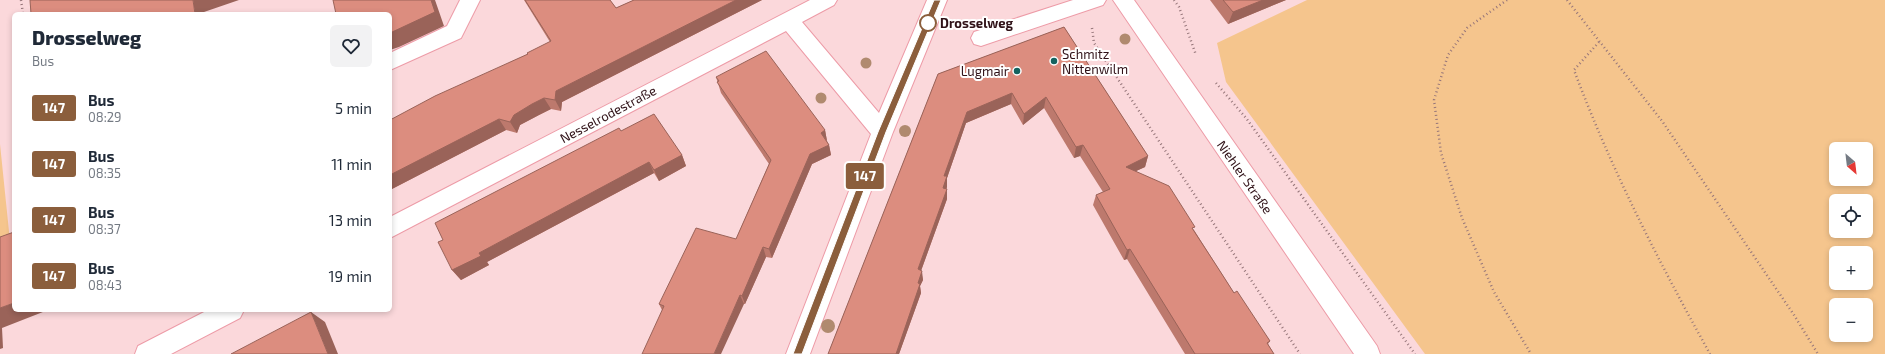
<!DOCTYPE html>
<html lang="en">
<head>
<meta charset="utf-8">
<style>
  body { margin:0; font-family:"Exo 2",sans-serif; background:#f2f2f3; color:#1f2937; height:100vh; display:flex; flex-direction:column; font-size:15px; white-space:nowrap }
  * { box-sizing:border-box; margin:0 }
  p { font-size:13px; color:#747a83 }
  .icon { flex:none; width:22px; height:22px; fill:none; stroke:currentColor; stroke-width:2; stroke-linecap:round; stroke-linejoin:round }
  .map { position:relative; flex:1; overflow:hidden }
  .side { position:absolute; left:12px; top:12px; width:380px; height:300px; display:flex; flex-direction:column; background:#fff; border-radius:6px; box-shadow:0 2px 6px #0003 }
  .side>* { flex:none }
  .badge { padding:0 8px; border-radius:3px; font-size:14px; line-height:26px }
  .needle { width:26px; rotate:152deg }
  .buttons { position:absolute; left:1829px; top:142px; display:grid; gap:8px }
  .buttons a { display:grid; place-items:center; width:44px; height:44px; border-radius:6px; background:#fff; box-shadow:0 2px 6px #0003; font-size:20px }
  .map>.badge { position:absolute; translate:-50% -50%; box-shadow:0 0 0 2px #fff }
  .round { display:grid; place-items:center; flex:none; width:42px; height:42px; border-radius:6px; background:#f2f2f3 }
  .headline { display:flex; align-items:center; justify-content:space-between; height:68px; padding:0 20px }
  h1 { font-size:19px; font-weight:800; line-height:30px }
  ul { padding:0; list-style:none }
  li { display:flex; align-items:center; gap:12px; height:56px; padding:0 20px }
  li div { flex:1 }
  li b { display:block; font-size:15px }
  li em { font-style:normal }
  li .badge { min-width:44px; font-weight:700; text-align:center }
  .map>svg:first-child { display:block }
</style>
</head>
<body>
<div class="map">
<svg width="1885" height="354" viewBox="0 0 1885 354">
  <rect width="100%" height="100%" fill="#fbd8db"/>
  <path fill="#f5c58d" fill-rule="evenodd" d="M1307,0h578v354h-460l-199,-272 -9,-39zM1836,149h30v30h-30zM1836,201h30v30h-30zM1836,253h30v30h-30zM1836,305h30v30h-30z
    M0,144l11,107 -11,5z"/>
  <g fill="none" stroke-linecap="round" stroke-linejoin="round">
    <defs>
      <path id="minor" d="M460,0h20l-19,38 -71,32v-17l57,-27z
        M810,0h27l-3,5 -32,17 77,91 48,-113h20l-54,132 -83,222h-24l85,-220 -85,-103 -396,207v-21z
        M1073,0h33l-3,5 -122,41 -7,-2 -3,-6 3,-6z
        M1113,0h21l243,346 3,8h-26z
        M208,310h36l-4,8 -69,36h-36l3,-8z"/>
    </defs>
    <use href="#minor" stroke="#ed9ba7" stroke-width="2"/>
    <path stroke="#96767a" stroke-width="2.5" stroke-dasharray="1 3" stroke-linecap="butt" d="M21,0l2,14
      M1174,0l5,7 17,48
      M1507,0l-40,28 -19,27 -14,45 7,53 21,65 32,74 37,62
      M1567,0l95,121 132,194 24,39
      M1092,28l2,15 206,311
      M1599,42l-25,28c37,99 85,192 136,284
      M1216,83l30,35 169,236"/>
    <use href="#minor" fill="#fff" fill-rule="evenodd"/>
  </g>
  <g fill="#b08a6f">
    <circle cx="1125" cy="39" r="5.5"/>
    <circle cx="866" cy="63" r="5.5"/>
    <circle cx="821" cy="98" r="5.5"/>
    <circle cx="905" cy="131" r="6"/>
    <circle cx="828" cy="326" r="7"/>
  </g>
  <path fill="#bd796d" d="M524,0h86l6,8 18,-8h128l-200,102 -1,9 -10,-2 -12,6 -19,10 -3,8 -11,-3 -116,60v-70l138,-66 22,-12z
    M1210,0h76l-58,24z
    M1064,27l84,129 -3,11 -9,4 58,59 40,63 36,48 -2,3 6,10h-89l-58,-95 -3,1 -31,-55 3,-10 7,-3 -23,-36 -6,2 -30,-50 -21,17 -12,-21 -45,19 -19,55v9l-1,2 1,10 -26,72 2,9 -3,6 1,7 -22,61h-71l110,-280z
    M716,77l109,53 2,11 2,4 2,10 -19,9 -40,94 -6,-1 -21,47h-1l-82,6 -3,-6 77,-65 33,-75 -48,-71z
    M621,131l61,24 4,11 -27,15 -5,-8 -167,89 2,3 -28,15 -9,-10 -9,-30z"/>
  <path fill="#9a6359" d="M193,0h46l-35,12 1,2h-10z
    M431,0h4l9,26 -45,21 -9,3v-17z
    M736,0h26l-200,102 -1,9 -6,-11 1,-9z
    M1263,0h23l-58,24 5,-12z
    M1012,93l-1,11 -45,19 -19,55v9l-4,11 1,-22 23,-64z
    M1046,97l-2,11 -21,17 1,-11z
    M544,98l7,11 -12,6 -19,10 -3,8 -7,-11 4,-7 18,-11z
    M499,119l7,11 -116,60v-15z
    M825,130l2,11 -6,-8z
    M829,145l2,10 -19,9 -40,94 -3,-9 41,-95z
    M1083,145l-3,11 -6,2 2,-11z
    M682,155l4,11 -27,15 -5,-11z
    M1148,156l-3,11 -22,10 3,-10z
    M649,162l5,11 -167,89 2,3 -28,15 -9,-10 27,-17z
    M947,189v10l-29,80v-10z
    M763,247l3,10 -21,47 -3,-8z
    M1130,249l-3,10 -3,1 3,-10z
    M922,271l1,9 -3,6 1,7 -22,61h-3l22,-71z
    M740,295l4,9 -23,50h-7z
    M14,303v7h34l-46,18 1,20 -3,1v-41z
    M311,312l14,10 13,32h-10z"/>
  <path fill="#dc8d7f" stroke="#9a6359" d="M30,0h163l2,14h-164z
    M333,0h98l4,12 -45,21v-19h-54z
    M525,0h85l6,8 18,-8h102l-180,91 -1,9 -11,-2 -12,6 -18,11 -4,7 -11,-3 -109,56v-55l45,-24 93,-42 -1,-1 24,-12z
    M1223,0h40l-30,12z
    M1064,27l84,129 -22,11 43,19 26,41 -3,1 26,40 16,25 3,-2 33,50 -3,2 7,11h-79l-65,-105 -3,1 -31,-55 14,-6 -27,-44 -7,2 -30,-50 -22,17 -12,-21 -45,19 -23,64h3l-4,12 4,1 -29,80 4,2 -4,12 2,1 -24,70h-68l110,-280z
    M766,51l59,79 -4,3 8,12 -19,9 -41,95 -6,-2 -21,49 -2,-1 -26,59h-72l22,-48 -5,-2 37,-76 40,11 35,-79 -54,-78 2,-1 -3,-4z
    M654,114l28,41 -28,15 -5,-8 -170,91 2,3 -29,14 -14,-28 5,-2 -8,-17 184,-95 2,3z
    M14,232v71l-14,5v-71z
    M311,312l17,42h-97z"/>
  <path fill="#8b5e3c" stroke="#fff" d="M934,0h7l-55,132 -84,222h-9l85,-222z"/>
  <circle fill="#fff" stroke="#8b5e3c" stroke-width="2" cx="928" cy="23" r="8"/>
  <g fill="#13625f" stroke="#fff" stroke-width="1.5">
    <circle cx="1054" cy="61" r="4"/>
    <circle cx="1017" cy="71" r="4"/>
  </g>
  <g text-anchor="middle" stroke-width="4" stroke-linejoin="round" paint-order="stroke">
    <g font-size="13" font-weight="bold" fill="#2f1117" stroke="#fff" text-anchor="start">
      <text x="940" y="28">Drosselweg</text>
    </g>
    <g font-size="13" fill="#2f1117" stroke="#fff" text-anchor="start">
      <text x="1062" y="59">Schmitz<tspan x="1062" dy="15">Nittenwilm</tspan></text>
      <text x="1009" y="76" text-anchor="end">Lugmair</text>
    </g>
    <g font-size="13" fill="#2f1117" stroke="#fff">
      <text transform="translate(608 114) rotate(-28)" y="5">Nesselrodestraße</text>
      <text transform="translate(1245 177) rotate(55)" y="5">Niehler Straße</text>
    </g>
  </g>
</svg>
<div class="buttons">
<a><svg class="needle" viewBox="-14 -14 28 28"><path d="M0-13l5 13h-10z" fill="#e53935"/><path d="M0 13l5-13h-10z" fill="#747a83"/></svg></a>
<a><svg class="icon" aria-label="locate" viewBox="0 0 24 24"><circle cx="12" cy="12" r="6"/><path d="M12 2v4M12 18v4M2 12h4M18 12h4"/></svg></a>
<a>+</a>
<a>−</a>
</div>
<b class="badge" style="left:865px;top:176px;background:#8b5e3c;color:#fff">147</b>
<section class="side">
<div class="headline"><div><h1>Drosselweg</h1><p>Bus</p></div><a class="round"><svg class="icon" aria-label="heart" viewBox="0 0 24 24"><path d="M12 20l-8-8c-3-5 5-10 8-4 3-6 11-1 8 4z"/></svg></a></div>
<ul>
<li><span class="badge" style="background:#8b5e3c;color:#fff">147</span><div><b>Bus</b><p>08:29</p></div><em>5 min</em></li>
<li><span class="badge" style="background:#8b5e3c;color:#fff">147</span><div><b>Bus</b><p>08:35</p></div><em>11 min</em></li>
<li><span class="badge" style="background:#8b5e3c;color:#fff">147</span><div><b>Bus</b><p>08:37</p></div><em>13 min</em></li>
<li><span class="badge" style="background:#8b5e3c;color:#fff">147</span><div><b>Bus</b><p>08:43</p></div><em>19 min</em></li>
</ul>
</section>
</div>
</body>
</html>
